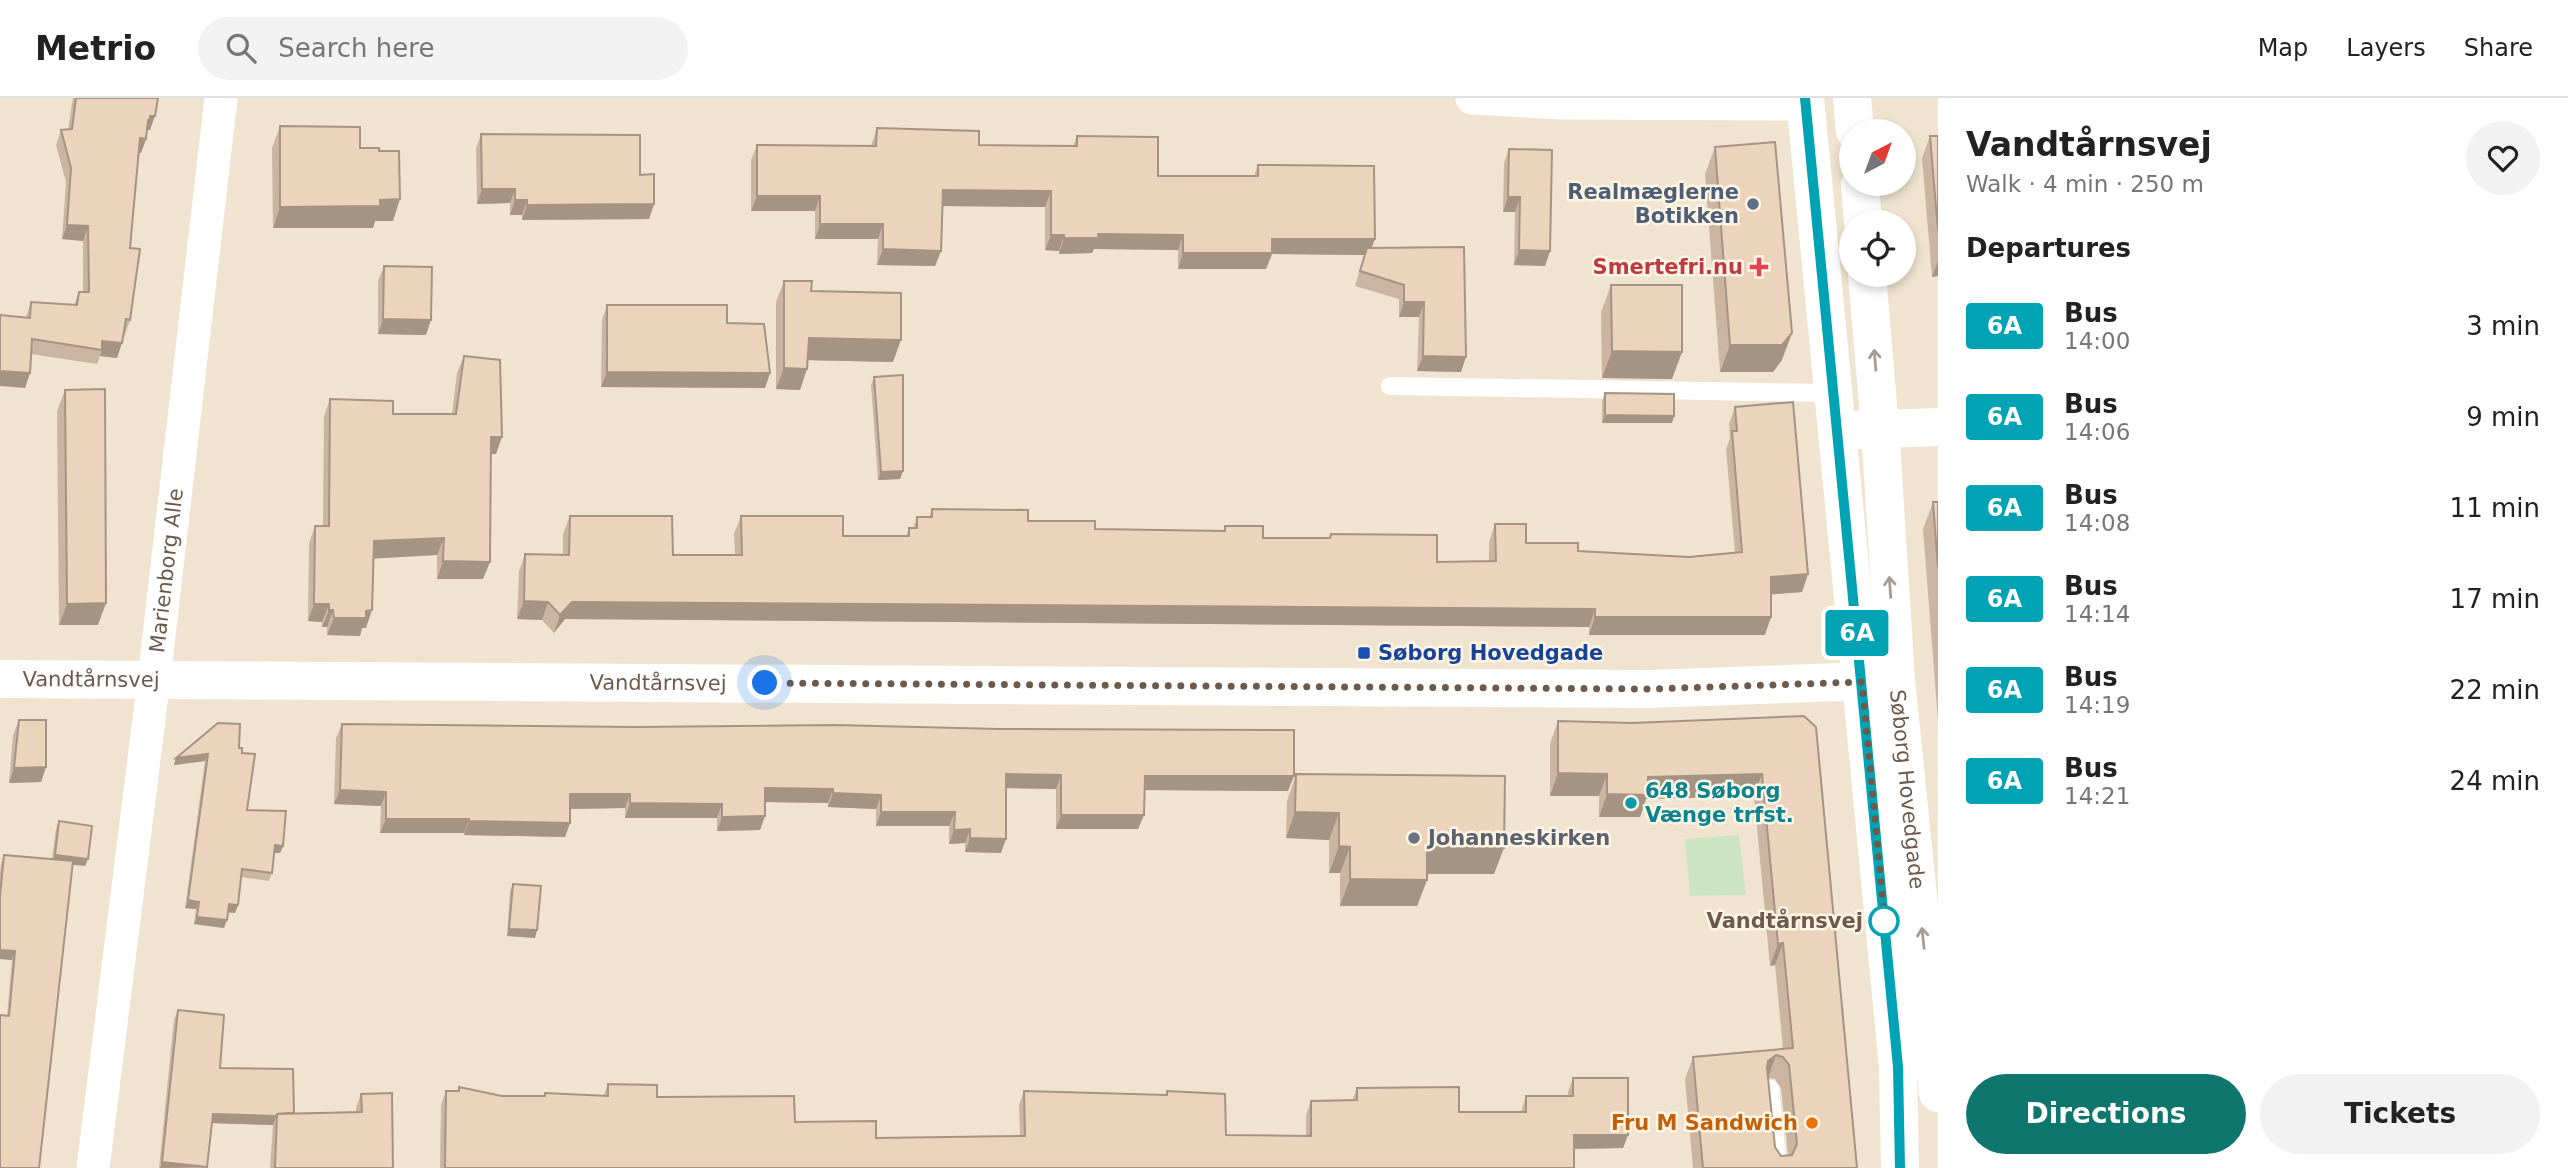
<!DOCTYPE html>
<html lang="en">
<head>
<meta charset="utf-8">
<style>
  body { margin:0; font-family:"DejaVu Sans",sans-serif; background:#f2f2f2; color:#222; height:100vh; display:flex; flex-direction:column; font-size:26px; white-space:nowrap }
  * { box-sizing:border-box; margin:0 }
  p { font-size:23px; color:#767676 }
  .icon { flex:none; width:38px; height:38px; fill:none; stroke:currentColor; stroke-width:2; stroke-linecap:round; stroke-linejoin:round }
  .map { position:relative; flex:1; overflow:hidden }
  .side { display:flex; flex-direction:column; background:#fff; width:630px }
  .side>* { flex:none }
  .badge { padding:0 14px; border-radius:5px; font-size:24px; line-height:46px }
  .needle { width:46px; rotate:41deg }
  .buttons { position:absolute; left:1839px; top:21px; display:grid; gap:14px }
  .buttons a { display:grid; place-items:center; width:77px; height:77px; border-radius:50%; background:#fff; box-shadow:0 4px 10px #0003; font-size:35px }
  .you { position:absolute; width:35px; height:35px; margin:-18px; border:5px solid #fff; border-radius:50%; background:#1a73e8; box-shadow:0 0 0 10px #1a73e833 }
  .map>.badge { position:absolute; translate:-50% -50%; box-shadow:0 0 0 4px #fff }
  h2 { padding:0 28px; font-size:26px; line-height:63px }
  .round { display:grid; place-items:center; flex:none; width:74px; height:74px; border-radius:37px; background:#f2f2f2 }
  .headline { display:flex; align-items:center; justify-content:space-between; height:119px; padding:0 28px }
  h1 { font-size:33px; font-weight:700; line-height:52px }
  .primary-button { display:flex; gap:14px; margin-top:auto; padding:14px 28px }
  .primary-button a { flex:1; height:80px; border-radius:42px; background:#0f766e; color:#fff; font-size:28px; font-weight:700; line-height:80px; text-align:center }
  .primary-button a+a { background:#f2f2f2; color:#222 }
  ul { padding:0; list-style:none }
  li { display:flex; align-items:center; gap:21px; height:91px; padding:0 28px }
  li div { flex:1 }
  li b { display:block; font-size:26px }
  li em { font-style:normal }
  li .badge { min-width:77px; font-weight:700; text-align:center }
  header { display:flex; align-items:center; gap:42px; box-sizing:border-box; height:98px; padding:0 35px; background:#fff; border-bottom:2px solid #e0e0e0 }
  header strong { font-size:33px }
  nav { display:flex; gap:38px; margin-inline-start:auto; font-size:24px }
  .search { width:490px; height:63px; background:#f2f2f2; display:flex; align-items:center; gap:18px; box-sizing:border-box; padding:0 24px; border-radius:38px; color:#767676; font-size:26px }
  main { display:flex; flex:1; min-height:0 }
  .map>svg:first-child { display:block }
</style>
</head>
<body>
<header>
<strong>Metrio</strong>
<div class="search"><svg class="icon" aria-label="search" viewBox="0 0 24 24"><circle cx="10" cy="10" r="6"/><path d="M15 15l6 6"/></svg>Search here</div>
<nav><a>Map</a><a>Layers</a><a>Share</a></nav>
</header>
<main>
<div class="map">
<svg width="1938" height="1070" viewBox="0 0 1938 1070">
  <rect width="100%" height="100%" fill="#f9f2e1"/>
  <path fill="#f0e4d0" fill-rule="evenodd" d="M0,0h1938v1070h-1938zM1852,33h52v53h-52zM1852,124h52v53h-52z"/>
  <path fill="#cce5c1" d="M1739,737l7,60 -56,1 -5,-57z"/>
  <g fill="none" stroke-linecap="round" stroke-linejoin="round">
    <path stroke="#fff" stroke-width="18" d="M1390,288l442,7
      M1770,991l8,79"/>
    <g stroke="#fff" stroke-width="33">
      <path d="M1472,0l90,5 243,1"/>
      <path id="s1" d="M93,1070l61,-489 67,-581"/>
    </g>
    <g stroke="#fff" stroke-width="38">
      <path d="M1805,0l93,969 2,101"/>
      <path d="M1852,0l3,33"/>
      <path d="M1860,86l3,38"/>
      <path id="s2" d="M1867,177l13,153 16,252 42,413"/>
      <path d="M1857,332l81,-3"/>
      <path id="s3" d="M0,581l1649,10 247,-9"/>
    </g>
  </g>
  <path fill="#cbb5a1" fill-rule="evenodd" d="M73,0h85l-8,32h-3l-1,9 -5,14h-3l-8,95v72l-5,15 -2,-1 -6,24 -17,-2 -3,8 -66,-10 -6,34 1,-71 5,-15 43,3 5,-13h4v-51l-21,-2 4,-57 -10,-37 5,-15h7z
    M280,28l80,22 33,73h-18l-2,7h-100l-1,-80z
    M877,30l102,17 94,1 4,-10 81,40h96l4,-11 114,83 92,-1 -3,125 -44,-1 2,-54h-20v-18l-44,-13 9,-31 -92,-1 -6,15h-88v-19l-84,-1 -2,4 -33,1v-3l-14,-1v-43l-103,-1 -1,45 -6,15 -58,-1 1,-26h-63v-28h-64v-51l6,-15 114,1z
    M481,36l159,41 14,29 -5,15 -127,1v-5h-12v-12l-33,1 -1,-55z
    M1930,38h8v140l-6,1 -10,-119z
    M1715,49l67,213 -9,12h-53l-15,-198z
    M1509,51l41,102 -5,15 -31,-1 1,-53h-12l1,-49z
    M384,168l42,69 -48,-1v-53z
    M784,183l27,10 82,71 -85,-2 -8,30 -24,-1v-87z
    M1611,187l61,94 -70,-1 -1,-66z
    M607,207l120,18 43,50 -5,15 -164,-1 1,-67z
    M464,258l32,98h-5l-8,125h-46v-24l-64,3 -7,70h-4l-2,8 -33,-1v-8h-5v-5l-14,-1 1,-78 6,-17h8l1,-110 6,-17 63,15h59l5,-41z
    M874,279l29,94 -3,8 -22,1 -7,-95z
    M65,292l33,235h-39l-2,-214z
    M1605,295l69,23 -2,7h-70v-22z
    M1735,309l73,167 -6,18 -31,2 -6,41h-176v-8l-1024,-8 -11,14 -12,-13 -25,-1 2,-48 6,-17 38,1v-21l7,-18 103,39h62l-1,-21 7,-18 102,20h63l3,-8h4l4,-11h12l3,-8 96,12 67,8 129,2 1,-5 38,12h66l2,-4 106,28 52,-1v-19l6,-18 31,19 52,8 111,6 46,-4 -9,-104 4,-11 -1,-14z
    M1933,404h5v219l-15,-192z
    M1804,618l53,452h-164l-8,-89 8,-22 90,-8 -8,-84 -5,1 -16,-170 -108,3 -6,18h-41v-21h-49v-52l8,-23 74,2zM1768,980l7,1 6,9 7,67 -7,1 -6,-9z
    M19,622l27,47 -5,15 -32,1 4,-48z
    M342,626l946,67 -144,-1v25l-6,14h-82v-40l-50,-1 -5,65 -36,-1v-9l-16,1v-18h-73v-17l-48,-2v-4l-63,-1 -5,28 -43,1v-13h-92v-10l-55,1v14l-5,14 -101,-2v-2h-84l1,-27 -47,-2 2,-66z
    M239,650l3,5 5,57 36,36 -3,7h-6l-2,20 -3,8 -28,-4 -3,28 -3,8 -7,-1 -4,16 -30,-4 2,-15 -11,-1 20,-147 -31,4 2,-7z
    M1296,676l198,100h-67v6l-10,26h-77v-33h-11v-33l-43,-2 1,-37z
    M59,723l29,38 -3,7 -12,-1 -34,303 -32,-152 5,-56 -12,-1v-88l1,-7 3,-9 48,4 4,-30z
    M513,786l22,54 -28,-2 3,-45z
    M178,912l42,58 74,45 62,-1v-4l5,-14 32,74h-123l3,-43 -61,-2 -5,45h-48l15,-149z
    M1573,980l55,57 -5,13 -49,1v19h-1134l1,-63 5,-14h12l1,-4 43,9h42l1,-3 59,2 4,-11 49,13 138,25 81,16 144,-2 -1,-31 5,-14 142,4 1,-4 59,44 80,1v-21l5,-14h41l5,-13 102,24h62l5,-16h42v-4z"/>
  <path fill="#a59483" d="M150,18h5l-5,14h-4l2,-10z
    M140,40l6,1 -5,14 -7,-1z
    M482,91h33l-5,14 -33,1z
    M943,92l108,1 -6,16 -108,-1z
    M757,98h63l-5,15h-64z
    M1508,99h12l-5,15h-12z
    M400,101l-7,22h-18l-2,7h-100l7,-21z
    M515,102h12l-5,15h-12z
    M654,106l-5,15 -127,1 5,-15z
    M820,126h63l-5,15h-63z
    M67,127l21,1 -5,15 -21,-2z
    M1098,136l85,1 -5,15 -84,-1 -2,4 -33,1 5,-16z
    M1051,137h13l-5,16 -14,-1z
    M1272,141h103l-6,16 -2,-7 -3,7 -92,-1 -6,15h-88l5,-16z
    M883,151l58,2 -6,15 -58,-1z
    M1519,152l31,1 -5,15 -31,-1z
    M1938,163v15l-6,1z
    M1404,204h20l-5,15h-20z
    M383,221l48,1 -5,15 -48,-1z
    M1792,235l-10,27 -9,12h-53l10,-27z
    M809,240l92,2 -8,22 -92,-2z
    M102,243l20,2 -5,15 -17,-2 2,-6z
    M1612,253l70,1 -10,27 -70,-1z
    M1423,258l43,1 -5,15 -44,-1z
    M784,270l23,1 -7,21 -24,-1z
    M0,273l30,2 -5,15 -25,-2z
    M607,274l163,1 -5,15 -164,-1z
    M1605,317l69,1 -2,7h-70z
    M491,339h11l-6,17h-11z
    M903,373l-3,8 -22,1 3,-8z
    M444,440l-7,17 -70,4 7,-18z
    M443,463l47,1 -7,17h-46z
    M1808,476l-6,18 -37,3 6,-18z
    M524,503l24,1 -6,18 -25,-1z
    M572,504l1023,7 -6,18 -1024,-8 -11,14 6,-18z
    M106,505l-8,22h-39l8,-21z
    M314,506h15l-7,18 -14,-1z
    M329,512h4l-6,17h-5z
    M372,512l-6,18h-4l-2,8 -33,-1 7,-17 32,-7z
    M1595,519h176l-6,18h-176z
    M208,656l-3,7 -31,4 2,-7z
    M46,669l-5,15 -32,1 5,-15z
    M1558,675l49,1 -8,22h-49z
    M1006,676l55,1 -5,14 -55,-1z
    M1762,676l-8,22 -108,3 -6,18h-41l8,-23 41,-17z
    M1145,678h149l-6,15 -148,-1z
    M765,690l68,1 -5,14 -68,-1z
    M340,692l46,2 -5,14 -47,-2z
    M833,695l48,2 -5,14 -48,-2z
    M570,696h60l-5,14 -60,1z
    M630,705l92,1 -5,14h-92z
    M881,714h74l-6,14h-73z
    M1295,714l44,1 -10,27 -43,-2z
    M1061,717h83l-6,14h-82z
    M765,718l-5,14 -43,1 5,-14z
    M386,721h83l-5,14h-84z
    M469,723l101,2 -5,14 -101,-2z
    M970,731l-5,14 -16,1 5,-14z
    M970,740l36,1 -5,14 -36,-1z
    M275,747l8,1 -3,7h-8z
    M1339,748l11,1 -10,26h-11z
    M1427,749l77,1 -10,26h-77z
    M55,757l33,4 -3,7 -33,-4z
    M1350,781l77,1 -10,26h-77z
    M188,802l11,2 -3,7 -11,-1z
    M229,806l9,1 -3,8 -9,-1z
    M197,819l30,3 -3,8 -30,-4z
    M509,831l28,1 -2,8 -28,-2z
    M1783,845l-8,22 -5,1 8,-22z
    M0,852l15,1 -3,9 -12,-1z
    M1776,957l-8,23 -8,6 8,-23z
    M213,1016l63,2 -3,9 -64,-2z
    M1574,1037h54l-5,13 -54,1z
    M162,1064l45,5 -47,1z"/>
  <path fill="#ecd3bb" stroke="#a59483" stroke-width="2" fill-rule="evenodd" d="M76,0h82l-3,18h-5v4h-2l-2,19 -6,-1 -10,110 10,1 -10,71 -4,-1 -4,24 -20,-2v9l-70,-11 -2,34 -30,-2v-56l30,3 1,-16 46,3 2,-13h10l-1,-66 -21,-1 4,-57 -10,-38 11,-1z
    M280,28l80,1v21h19v3h20l1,48 -20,1v6l-100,1z
    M877,30l102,3v14l98,1v-10l81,1v39h100v-11l116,1 1,73h-103v14h-89v-18l-85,-1v4h-34v-3h-13v-44l-108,-1 -2,61 -58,-2v-25h-63v-28h-63v-51l119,1z
    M481,36l159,1v40l14,-1v30l-127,1v-5h-12v-11h-33z
    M1930,38h8v95z
    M1775,44l17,191 -10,12h-52l-15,-198z
    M1509,51l43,1 -2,101 -31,-1 1,-53h-12z
    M1464,149l2,110 -43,-1 1,-54h-20v-17l-44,-14 7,-23z
    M384,168l48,1 -1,53 -48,-1z
    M784,183h28l-1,10 90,2v47l-92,-2 -2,31 -23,-1z
    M1611,187h71v67l-70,-1z
    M607,207h120v18l37,1 6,49 -163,-1z
    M464,258l36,4 2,77h-11l-1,125 -47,-1 1,-23 -70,3 -2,69 -6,1v7h-32l-1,-8h-4v-6h-15l1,-78h14l1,-127 63,2v13h63z
    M903,277v96l-22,1 -7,-95z
    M105,291l1,214 -39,1 -2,-214z
    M1605,295l69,1v22l-69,-1z
    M1793,304l15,172 -37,3v40h-176v-8l-1023,-7 -12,13 -12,-13 -24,-1 1,-47 44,1 1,-39h102l1,39h69l-1,-39h102v20h66v-8h8v-11h15v-8l96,1v11h67v8l130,2v-5h38v12h67l1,-4 106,1v27l59,-1 -1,-37h31v19h52v8l111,6 53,-5 -10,-121h5l-2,-24z
    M1933,404h5v66z
    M1804,618l12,11 41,441h-154l-10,-111 100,-9 -10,-105 -5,1 -16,-170 -114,3v18l-41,-1v-20l-49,-1v-52l74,2zM1776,957l7,2 6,8 8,79 -5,11 -11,1 -6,-9 -8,-79 1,-7z
    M19,622h27v47l-32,1z
    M218,625l22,1 -1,24h3v5l13,1 -8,56 39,1 -3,35 -8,-1 -3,28 -30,-4 -4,36 -9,-1 -2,16 -30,-3 2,-15 -11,-2 20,-146 -32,4z
    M342,626l294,3 199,-2 164,4 295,1v46h-149l-1,39h-83v-40l-55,-1v65l-36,-1v-9l-16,1 1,-18h-74v-17l-48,-2v-4l-68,-1v28l-43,1v-13l-92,-1v-9h-60v29l-101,-2v-2h-83v-27l-46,-2z
    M1296,676l209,2 -1,72 -77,-1v33l-77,-1v-32l-11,-1v-33l-44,-1z
    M59,723l33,5 -4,33 -33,-4z
    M4,757l69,6 -34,307h-39v-153l9,1 6,-65 -15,-1v-54z
    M513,786l28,2 -4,44 -28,-1z
    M178,912l46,5 -4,53 73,1 1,44 -17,1v2l-64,-2 -6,53 -45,-5z
    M1573,980h55v57h-54v33h-1129l1,-77h13v-4l43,9h43v-3l63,3v-12l49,1v12l137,-1 1,26 81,-1v17l149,-2 -1,-45 143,4v-4l58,3 1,41 85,1v-35l46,-1v-12l102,-1v25h67v-16h47z
    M392,995l1,75h-118l2,-54 85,-2 -1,-18z"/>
  <defs><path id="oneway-shaft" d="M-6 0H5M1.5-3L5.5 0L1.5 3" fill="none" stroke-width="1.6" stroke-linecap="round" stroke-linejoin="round" transform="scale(1.75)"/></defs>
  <g stroke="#a79c93">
    <use href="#oneway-shaft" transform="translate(1875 262) rotate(-95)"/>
    <use href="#oneway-shaft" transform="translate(1890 489) rotate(-94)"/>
    <use href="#oneway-shaft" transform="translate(1923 840) rotate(-96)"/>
  </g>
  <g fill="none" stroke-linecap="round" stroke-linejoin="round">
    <defs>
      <path id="line" d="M1805,0l93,969 2,101"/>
    </defs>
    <use href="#line" stroke="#fff" stroke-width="16"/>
    <use href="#line" stroke="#00a3b4" stroke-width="10"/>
    <path stroke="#6d5a4b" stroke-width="7" stroke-dasharray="0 12.6" d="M765,585l884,6 213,-7 24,251 -2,-12"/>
  </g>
  <circle fill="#5c6f8a" stroke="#fdf6e6" stroke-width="2.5" cx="1753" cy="106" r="7"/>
  <path fill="#e0444e" stroke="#fdf6e6" stroke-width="2.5" d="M1755.5 158.5h7v7h7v7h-7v7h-7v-7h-7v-7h7z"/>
  <rect fill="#1a4fb4" stroke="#fdf6e6" stroke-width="2.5" x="1357" y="548" width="14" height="14" rx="3.5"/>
  <circle fill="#0f9aa8" stroke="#fdf6e6" stroke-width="2.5" cx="1631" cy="705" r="7"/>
  <circle fill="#6b7280" stroke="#fdf6e6" stroke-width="2.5" cx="1414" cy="740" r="7"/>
  <circle fill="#fff" stroke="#00a3b4" stroke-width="3.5" cx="1884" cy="823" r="14"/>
  <circle fill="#e8710a" stroke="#fdf6e6" stroke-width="2.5" cx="1812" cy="1025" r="7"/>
  <g text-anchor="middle" stroke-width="5" stroke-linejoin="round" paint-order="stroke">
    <g font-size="21" font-weight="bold" fill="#4e5e75" stroke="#fdf6e6" text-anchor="end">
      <text x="1739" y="101">Realmæglerne<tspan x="1739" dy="24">Botikken</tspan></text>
    </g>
    <g font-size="21" font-weight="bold" fill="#be3a42" stroke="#fdf6e6" text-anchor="end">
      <text x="1743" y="176">Smertefri.nu</text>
    </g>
    <g font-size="21" fill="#6d5a4b" stroke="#fdf6e6">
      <text dy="7" stroke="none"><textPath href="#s1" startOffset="602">Marienborg Alle</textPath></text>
      <text dy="7" stroke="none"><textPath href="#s3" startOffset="91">Vandtårnsvej</textPath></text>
      <text dy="7" stroke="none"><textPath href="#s3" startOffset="658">Vandtårnsvej</textPath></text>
      <text dy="7" stroke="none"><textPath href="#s2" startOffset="516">Søborg Hovedgade</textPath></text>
    </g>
    <g font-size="21" font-weight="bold" fill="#164399" stroke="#fdf6e6" text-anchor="start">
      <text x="1378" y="562">Søborg Hovedgade</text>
    </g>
    <g font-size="21" font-weight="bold" fill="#0d838f" stroke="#fdf6e6" text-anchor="start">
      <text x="1645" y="700">648 Søborg<tspan x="1645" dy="24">Vænge trfst.</tspan></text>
    </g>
    <g font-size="21" font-weight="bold" fill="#5b616d" stroke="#fdf6e6" text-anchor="start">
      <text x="1428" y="747">Johanneskirken</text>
    </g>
    <g font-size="21" font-weight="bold" fill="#6d5a4b" stroke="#fdf6e6" text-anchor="end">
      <text x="1863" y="830">Vandtårnsvej</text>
    </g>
    <g font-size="21" font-weight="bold" fill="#c56008" stroke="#fdf6e6" text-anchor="end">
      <text x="1798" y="1032">Fru M Sandwich</text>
    </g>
  </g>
</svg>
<div class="buttons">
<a><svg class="needle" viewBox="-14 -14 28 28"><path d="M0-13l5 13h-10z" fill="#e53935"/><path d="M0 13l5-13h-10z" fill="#767676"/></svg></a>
<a><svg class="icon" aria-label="locate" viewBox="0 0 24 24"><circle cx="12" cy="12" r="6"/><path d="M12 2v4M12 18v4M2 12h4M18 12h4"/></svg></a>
</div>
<div class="you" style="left:765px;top:585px"></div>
<b class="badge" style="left:1857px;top:535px;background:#00a3b4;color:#fff">6A</b>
</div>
<section class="side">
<div class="headline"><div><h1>Vandtårnsvej</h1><p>Walk · 4 min · 250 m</p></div><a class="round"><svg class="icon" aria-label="heart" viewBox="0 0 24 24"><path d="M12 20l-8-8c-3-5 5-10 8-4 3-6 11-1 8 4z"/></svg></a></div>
<h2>Departures</h2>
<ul>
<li><span class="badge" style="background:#00a3b4;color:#fff">6A</span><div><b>Bus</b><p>14:00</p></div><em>3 min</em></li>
<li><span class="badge" style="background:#00a3b4;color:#fff">6A</span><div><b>Bus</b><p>14:06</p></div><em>9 min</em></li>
<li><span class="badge" style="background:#00a3b4;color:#fff">6A</span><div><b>Bus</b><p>14:08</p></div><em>11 min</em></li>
<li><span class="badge" style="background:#00a3b4;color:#fff">6A</span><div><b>Bus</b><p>14:14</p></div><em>17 min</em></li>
<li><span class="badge" style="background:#00a3b4;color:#fff">6A</span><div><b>Bus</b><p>14:19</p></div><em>22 min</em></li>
<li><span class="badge" style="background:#00a3b4;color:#fff">6A</span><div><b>Bus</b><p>14:21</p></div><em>24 min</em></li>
</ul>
<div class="primary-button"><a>Directions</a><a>Tickets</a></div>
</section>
</main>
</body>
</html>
